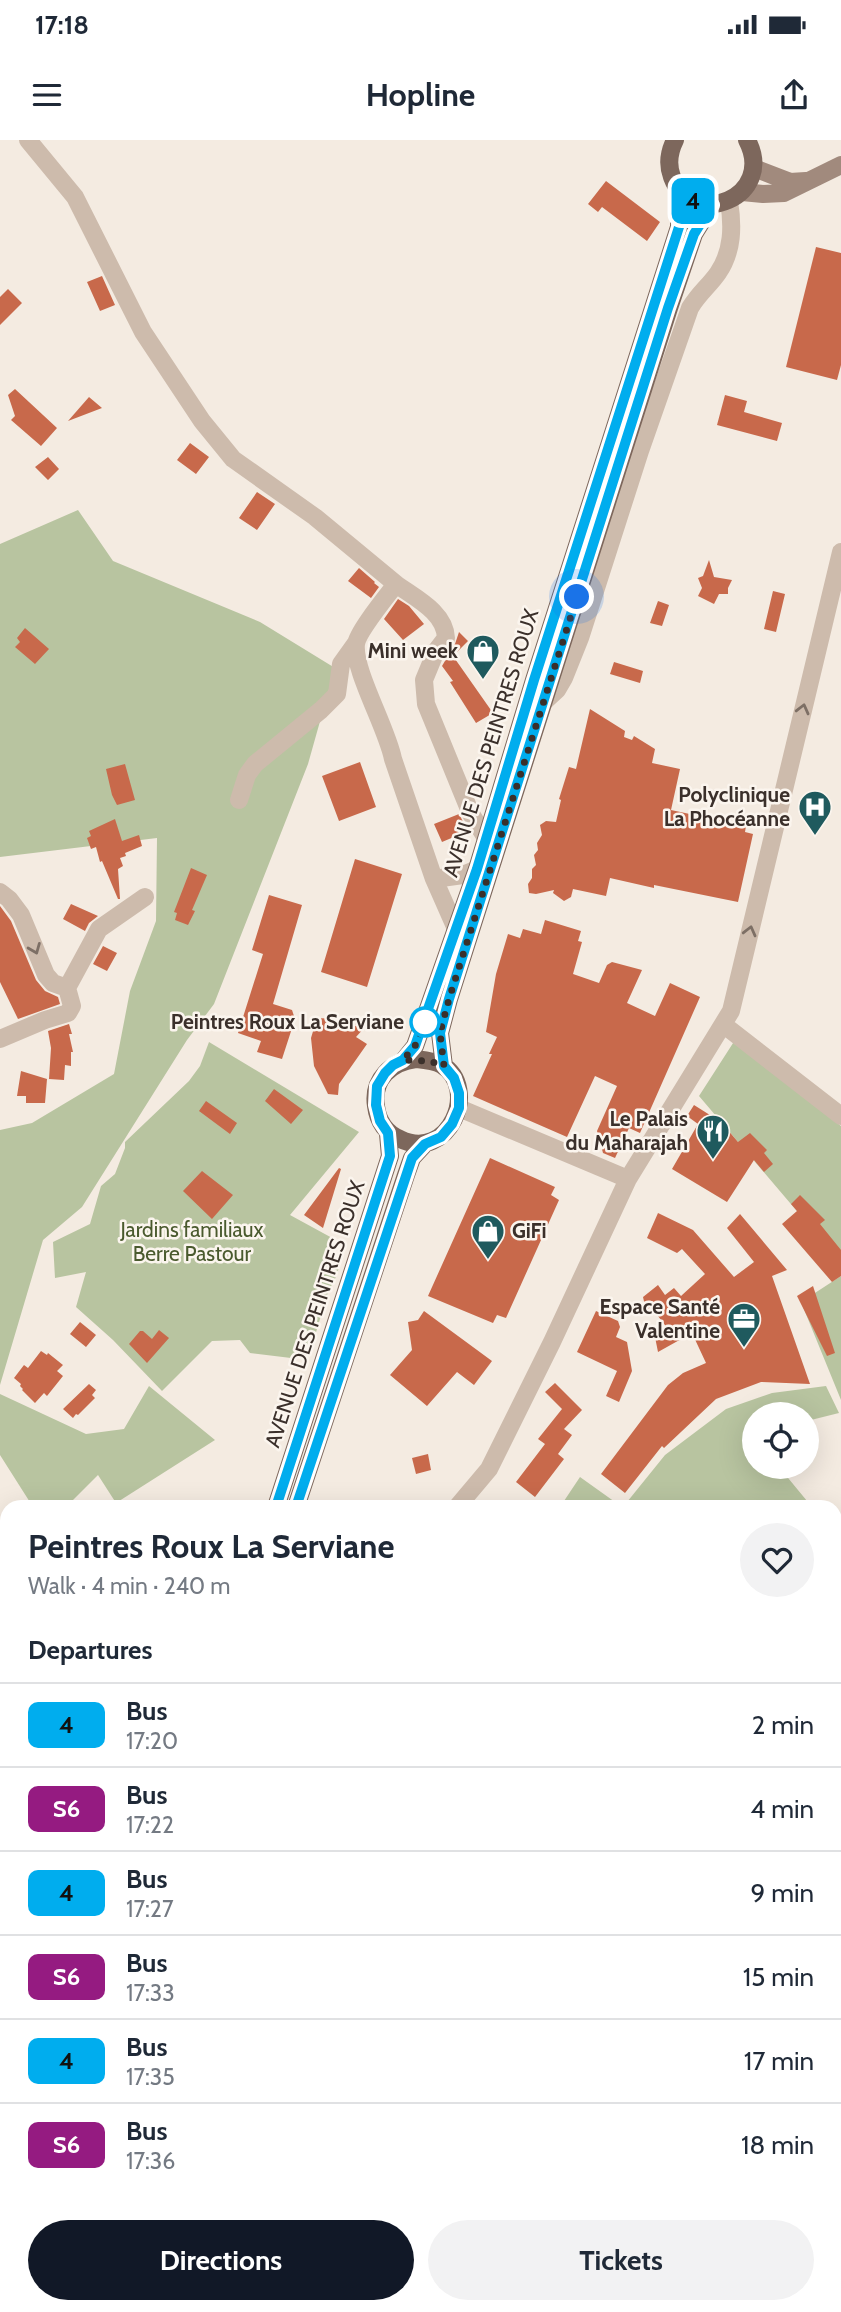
<!DOCTYPE html>
<html lang="en">
<head>
<meta charset="utf-8">
<style>
  body { margin:0; font-family:Cabin,sans-serif; background:#f2f2f3; color:#1f2937; height:100vh; display:flex; flex-direction:column; font-size:26px; white-space:nowrap }
  * { box-sizing:border-box; margin:0 }
  p { font-size:23px; color:#747a83 }
  .icon { flex:none; width:38px; height:38px; fill:none; stroke:currentColor; stroke-width:2; stroke-linecap:round; stroke-linejoin:round }
  .map { position:relative; flex:1; overflow:hidden }
  .panel { position:absolute; left:0px; top:1360px; width:842px; height:814px; display:flex; flex-direction:column; background:#fff; border-radius:21px 21px 0 0; box-shadow:0 7px 28px #0002 }
  .panel>* { flex:none }
  .badge { padding:0 14px; border-radius:10px; font-size:24px; line-height:46px }
  .buttons { position:absolute; left:742px; top:1262px; display:grid; gap:14px }
  .buttons a { display:grid; place-items:center; width:77px; height:77px; border-radius:50%; background:#fff; box-shadow:0 7px 28px #0002; font-size:35px }
  .you { position:absolute; width:35px; height:35px; margin:-18px; border:5px solid #fff; border-radius:50%; background:#1a73e8; box-shadow:0 0 0 10px #1a73e833 }
  .map>.badge { position:absolute; translate:-50% -50%; box-shadow:0 0 0 4px #fff }
  h2 { padding:0 28px; font-size:26px; line-height:63px }
  .round { display:grid; place-items:center; flex:none; width:74px; height:74px; border-radius:37px; background:#f2f2f3 }
  .summary { display:flex; align-items:center; justify-content:space-between; height:119px; padding:0 28px }
  h1 { font-size:33px; font-weight:700; line-height:52px }
  .primary-button { display:flex; gap:14px; margin-top:auto; padding:14px 28px }
  .primary-button a { flex:1; height:80px; border-radius:42px; background:#111827; color:#fff; font-size:28px; font-weight:700; line-height:80px; text-align:center }
  .primary-button a+a { background:#f2f2f3; color:#1f2937 }
  ul { padding:0; list-style:none }
  li { display:flex; align-items:center; gap:21px; height:84px; padding:0 28px; border-top:2px solid #e0e1e3 }
  li div { flex:1 }
  li b { display:block; font-size:26px }
  li em { font-style:normal }
  li .badge { min-width:77px; font-weight:700; text-align:center }
  .status { display:flex; justify-content:space-between; align-items:center; height:49px; padding:0 35px; background:#fff; direction:ltr }
  .status svg { height:19px; fill:currentColor }
  header { display:flex; justify-content:space-between; align-items:center; height:91px; padding:0 28px; background:#fff; font-size:32px; font-weight:700 }
  .map>svg:first-child { display:block }
</style>
</head>
<body>
<div class="status"><b>17:18</b><svg viewBox="0 0 49 12"><path d="M0 12V9h3v3zM5 12V6h3v6zM10 12V3h3v9zM15 12V0h3v12zM26 1h20v11H26zM47 4h2v5h-2z"/></svg></div>
<header><svg class="icon" aria-label="menu" viewBox="0 0 24 24"><path d="M4 6h16M4 12h16M4 18h16"/></svg>Hopline<svg class="icon" aria-label="share" viewBox="0 0 24 24"><path d="M12 15V3M7 8l5-5 5 5M5 13v7h14v-7"/></svg></header>
<div class="map">
<svg width="841" height="2172" viewBox="0 0 841 2172">
  <rect width="100%" height="100%" fill="#f4ebe1"/>
  <path fill="#b8c4a0" d="M78,370l35,51 147,61 75,46 -27,96 -94,240 -27,36 -105,167 -39,33 -43,145v-255l32,-7 82,-49 16,-83 26,-70 1,-83 -157,19v-313z
    M735,900l106,86v137l-142,-167z
    M209,902l150,90 -69,83 44,24 -3,8 10,11 -4,17 -9,17 -14,47 -23,19 -41,-5 -10,-13 -28,1 -50,50 -49,-51 -37,-33 10,-35 -31,6 -2,-36 37,-18 11,-38 14,-12 10,-26v-6l64,-61 11,-15z
    M841,1136v124l-40,-98z
    M149,1246l66,54 -99,63 -18,-28 -32,32h-33l-33,-52v-61l86,40 38,-5z
    M826,1246l13,27 -32,8v-7h-53v52l25,1 33,40h-189l42,-52 61,-46 46,-16z
    M580,1337l42,30h-62z
    M361,2167v-1l291,1 -7,5h-283z"/>
  <path fill="#c8694b" d="M606,41l54,41 -13,19 -45,-34 -4,5 -10,-8z
    M816,107l25,6v112l-4,15 -51,-13z
    M102,136l13,29 -15,6 -13,-29z
    M8,149l14,14 -22,22v-28z
    M15,249l42,39 -16,18 -30,-26 4,-4 -7,-21z
    M725,255l22,6 -3,11 38,11 -5,18 -60,-16z
    M89,257l13,11 -34,13z
    M190,303l19,14 -13,17 -19,-14z
    M48,317l11,12 -11,11 -13,-13z
    M257,352l18,12 -18,26 -18,-12z
    M709,420l5,17 18,3 -4,8v6h-9l-5,10 -16,-8 4,-8 -4,-10 5,-2z
    M359,428l16,14 -1,1 5,4 -8,11 -23,-17z
    M773,451l12,3 -9,38 -12,-3z
    M398,459l11,7 15,18 -21,16 -19,-21z
    M658,461l11,4 -7,21 -12,-3z
    M25,488l24,21 -14,15 -20,-17 5,-5 -3,-4z
    M459,492l9,9 -15,15 40,57 -17,10 -26,-41 3,-1 -11,-15 13,-22z
    M614,522l29,9 -3,12 -30,-9z
    M590,569l35,22 -1,6 8,3 2,-4 21,13 -3,14 28,6 -9,41 75,16 -1,6 8,2 -15,68 -84,-17v3l-44,-10 -4,18 -33,-7 -2,8 -7,4 -11,-8 1,-3 -18,4 -7,-1 -1,-9 4,-6v-9l4,-4 -2,-10 4,-5 -1,-7 5,-8 -2,-10 6,-4 10,1 5,-22 -2,-1 10,-32 7,2z
    M360,622l16,45 -37,14 -17,-45z
    M125,624l10,36 -18,5 -5,-10 -6,-26z
    M459,674l9,17 -26,11 -8,-18z
    M115,679l7,22 17,-6 3,11 -17,7 1,3 -6,2 3,8 -5,3 2,30h-2l-16,-38 -2,1 -4,-15 -5,2 -4,-11 4,-2 -2,-5z
    M355,719l47,15 -35,113 -46,-15z
    M191,728l16,7 -15,35 3,1 -7,14 -13,-5 2,-7 -3,-1z
    M269,755l33,10 -29,99 19,6 3,9 -13,40 -25,-7 4,-11 -23,-8 25,-79 -11,-4z
    M71,764l27,12 -9,7 -4,8 -22,-12z
    M0,766l11,15 25,59 9,11 13,6 2,7 -42,15 -18,-37z
    M545,780l36,11 -3,10 4,1 -9,32 26,9 8,-18 5,-3 30,8 -15,33 28,13 15,-33 30,14 -60,136 -11,-5 -14,30 -12,-5 -6,-22 20,-45 -22,-10 -28,61 -94,-41 19,-42h-3l8,-17 -11,-5 10,-58 12,-40 12,4 3,-9 18,5z
    M103,806l14,7 -10,18 -14,-7z
    M317,878l39,2 -1,6 10,1 -9,10 11,7 -28,40 -1,11 -10,-1 -14,-28 -3,-28z
    M69,884l3,10h-3l4,18h-2v14l-6,-1 -1,15 -15,-1 2,-31 -3,-17z
    M21,931l26,8 -2,24h-19v-7h-9z
    M274,949l29,21 -12,14 -26,-23z
    M206,961l31,22 -7,11 -31,-23z
    M694,965l27,17 17,20 12,-9 17,17 -3,3 9,11 -9,8 -10,-12 -27,42 -55,-33 26,-45 -11,-8z
    M490,1018l65,29 -4,8 8,5 -53,118 -9,-3 -4,8 -65,-27z
    M339,1028l2,1 -18,59 -19,-13z
    M202,1031l31,24 -21,24 -29,-28z
    M800,1055l25,25 -5,4 21,26v26l-9,6 -50,-58 15,-13 -6,-7z
    M658,1073l35,17 41,47 20,-15 -27,-34 13,-14 47,56 -15,6 38,108 -49,-2 -45,17 -52,49 -2,-2 -37,47 -24,-19 67,-89 15,-12 23,-10 -14,-30 -34,19 -3,-15 13,-8 -17,-22 -5,3 -3,-13 15,-12 7,10 9,-7 7,8 24,-22 -23,-25 -5,4 -30,-15z
    M813,1146l22,67 -8,3 -30,-60z
    M424,1171l68,50 -18,24 -17,-13 -30,34 -37,-31 22,-25 -4,-28 10,-2z
    M596,1171l22,10 2,6 -4,10 11,5 5,29 -13,31 -13,-6 11,-25 -40,-19z
    M80,1182l16,13 -10,12 -16,-13z
    M159,1190l10,8 -22,25 -18,-19 11,-13h3l9,8z
    M41,1211l6,4 1,-2 15,12 -6,6 6,5 -16,20 -3,-3 -9,10 -13,-13 1,-1 -3,-3 1,-2 -7,-6 10,-13 4,3z
    M555,1243l27,27 -18,19 8,6 -14,19 6,5 -29,38 -19,-15 29,-38 -7,-5 24,-30 -17,-17z
    M89,1244l7,6 -4,5 3,3 -17,17 -2,-1 -3,4 -10,-9z
    M428,1314l3,16 -15,4 -4,-16z"/>
  <g fill="none" stroke-linecap="round" stroke-linejoin="round">
    <path stroke="#cdbbac" stroke-width="18" d="M28,0l47,57 68,135 59,89 31,38 82,58 81,67c-9,12 -38,47 -40,60 -3,26 31,84 37,115l41,120 22,50
      M396,444c19,14 49,28 50,54l-10,13 -12,29 2,24 45,110 15,24
      M544,562l13,-12 7,-12 16,-40 60,-187 50,-143c9,-15 19,-22 28,-35 15,-22 15,-47 11,-72
      M239,660l8,-25 8,-11 66,-54 16,-16 4,-30 15,-21
      M434,739l29,-4 14,-6
      M0,752l9,7 12,16 25,60 7,8 14,5 5,18 -4,7 -23,7 -45,19
      M67,848l32,-59 46,-32
      M724,885l117,91
      M459,968l169,71
      M457,1367l32,-38 63,-127 76,-163 103,-168 110,-459
      M0,1534l7,-4
      M835,1923l6,17"/>
    <path stroke="#a18a7d" stroke-width="18" d="M754,28l36,14 16,-1
      M742,52l21,2 21,-1 57,-28
      M49,2166v6"/>
    <path stroke="#7d675c" stroke-width="18" d="M675,0c-6,12 -8,24 -3,37 20,54 105,20 75,-37
      M416,919c9,1 19,2 26,6 38,23 7,98 -42,74 -14,-6 -22,-17 -24,-33 -4,-27 15,-44 40,-47z
      M403,921l12,-15 62,-177 57,-189 145,-453 1,-35
      M444,926l-4,-33 9,-34 220,-691 25,-74 18,-29
      M276,1367l114,-351 -2,-22
      M296,1367l110,-332 6,-17 13,-14
      M7,1899c-7,15 -6,28 0,43
      M0,1984l7,-19
      M0,2029l7,-20"/>
  </g>
  <defs><path id="oneway-chevron" d="M-2-3.5L2.5 0L-2 3.5" fill="none" stroke-width="1.6" stroke-linecap="round" stroke-linejoin="round" transform="scale(1.75)"/></defs>
  <g stroke="#7d6f65">
    <use href="#oneway-chevron" transform="translate(803 569) rotate(-76)"/>
    <use href="#oneway-chevron" transform="translate(750 791) rotate(-76)"/>
    <use href="#oneway-chevron" transform="translate(35 809) rotate(68)"/>
  </g>
  <g fill="none" stroke-linecap="round" stroke-linejoin="round">
    <defs>
      <path id="line" d="M276,1367l114,-351 -2,-23 -8,-12 -4,-16 1,-19 8,-13 8,-8 10,-5 12,-14 62,-177 57,-189 145,-453 1,-35 15,10 17,3 -18,29 -26,74 -219,691 -9,34 4,33 10,12 5,15v15l-7,16 -11,13 -16,7 -13,14 -116,349"/>
    </defs>
    <use href="#line" stroke="#fff" stroke-width="16"/>
    <use href="#line" stroke="#00adee" stroke-width="10"/>
    <path stroke="#3b302b" stroke-width="7" stroke-dasharray="0 12.6" d="M425,882l-10,24 -12,14 27,1 14,5 -4,-33 9,-34 128,-402"/>
  </g>
  <defs>
    <symbol id="shop-pin" viewBox="-11 -11 22 30"><path d="M0 17L-7.5 6A9.5 9.5 0 1 1 7.5 6Z" fill="#1f5a5e" stroke="#fbf5ee"/><path d="M-5-2.5h2.3a2.7 3.5 0 0 1 5.4 0H5L5.5 6h-11ZM-1.5-2.5h3a1.5 2.3 0 0 0-3 0Z" fill="#fff"/></symbol>
    <symbol id="hospital-pin" viewBox="-11 -11 22 30"><path d="M0 17L-7.5 6A9.5 9.5 0 1 1 7.5 6Z" fill="#1f5a5e" stroke="#fbf5ee"/><path d="M-5-5h3v3.5h4V-5h3V5h-3V1.5h-4V5h-3Z" fill="#fff"/></symbol>
    <symbol id="restaurant-pin" viewBox="-11 -11 22 30"><path d="M0 17L-7.5 6A9.5 9.5 0 1 1 7.5 6Z" fill="#1f5a5e" stroke="#fbf5ee"/><path d="M-5-6h1v4h1v-4h1v4h1v-4h1v5L-1.5 .5V6h-2V.5L-5-1ZM5-6V6H3V1.5H1.5Q1.5-4 5-6Z" fill="#fff"/></symbol>
    <symbol id="office-pin" viewBox="-11 -11 22 30"><path d="M0 17L-7.5 6A9.5 9.5 0 1 1 7.5 6Z" fill="#1f5a5e" stroke="#fbf5ee"/><path d="M-6-3h4V-5.5h4V-3h4V5H-6ZM-1-4.5V-3h2v-1.5ZM-6 0V1H6V0Z" fill="#fff"/></symbol>
  </defs>
  <g fill-rule="evenodd">
    <use href="#shop-pin" x="464" y="492" width="38" height="52"/>
    <use href="#hospital-pin" x="796" y="648" width="38" height="52"/>
    <use href="#restaurant-pin" x="694" y="972" width="38" height="52"/>
    <use href="#shop-pin" x="469" y="1072" width="38" height="52"/>
    <use href="#office-pin" x="725" y="1160" width="38" height="52"/>
  </g>
  <circle fill="#fff" stroke="#00adee" stroke-width="3.5" cx="425" cy="882" r="14"/>
  <g text-anchor="middle" stroke-width="5" stroke-linejoin="round" paint-order="stroke">
    <g font-size="21" font-weight="bold" fill="#3b302b" stroke="#fbf5ee" text-anchor="end">
      <text x="458" y="518">Mini week</text>
      <text x="790" y="662">Polyclinique<tspan x="790" dy="24">La Phocéanne</tspan></text>
      <text x="688" y="986">Le Palais<tspan x="688" dy="24">du Maharajah</tspan></text>
      <text x="512" y="1098" text-anchor="start">GiFi</text>
      <text x="720" y="1174">Espace Santé<tspan x="720" dy="24">Valentine</tspan></text>
    </g>
    <g font-size="21" fill="#3b302b" stroke="#fbf5ee">
      <text transform="translate(491 603) rotate(-73)" y="7">AVENUE DES PEINTRES ROUX</text>
      <text transform="translate(315 1174) rotate(-72)" y="7">AVENUE DES PEINTRES ROUX</text>
    </g>
    <g font-size="21" font-weight="bold" fill="#3b302b" stroke="#fbf5ee" text-anchor="end">
      <text x="404" y="889">Peintres Roux La Serviane</text>
    </g>
    <g font-size="21" fill="#4a5a2e" stroke="#fbf5ee">
      <text x="192" y="1097">Jardins familiaux<tspan x="192" dy="24">Berre Pastour</tspan></text>
    </g>
  </g>
</svg>
<div class="buttons">
<a><svg class="icon" aria-label="locate" viewBox="0 0 24 24"><circle cx="12" cy="12" r="6"/><path d="M12 2v4M12 18v4M2 12h4M18 12h4"/></svg></a>
</div>
<div class="you" style="left:577px;top:457px"></div>
<b class="badge" style="left:693px;top:61px;background:#00adee;color:#111">4</b>
<section class="panel">
<div class="summary"><div><h1>Peintres Roux La Serviane</h1><p>Walk · 4 min · 240 m</p></div><a class="round"><svg class="icon" aria-label="heart" viewBox="0 0 24 24"><path d="M12 20l-8-8c-3-5 5-10 8-4 3-6 11-1 8 4z"/></svg></a></div>
<h2>Departures</h2>
<ul>
<li><span class="badge" style="background:#00adee;color:#111">4</span><div><b>Bus</b><p>17:20</p></div><em>2 min</em></li>
<li><span class="badge" style="background:#951b81;color:#fff">S6</span><div><b>Bus</b><p>17:22</p></div><em>4 min</em></li>
<li><span class="badge" style="background:#00adee;color:#111">4</span><div><b>Bus</b><p>17:27</p></div><em>9 min</em></li>
<li><span class="badge" style="background:#951b81;color:#fff">S6</span><div><b>Bus</b><p>17:33</p></div><em>15 min</em></li>
<li><span class="badge" style="background:#00adee;color:#111">4</span><div><b>Bus</b><p>17:35</p></div><em>17 min</em></li>
<li><span class="badge" style="background:#951b81;color:#fff">S6</span><div><b>Bus</b><p>17:36</p></div><em>18 min</em></li>
</ul>
<div class="primary-button"><a>Directions</a><a>Tickets</a></div>
</section>
</div>
</body>
</html>
